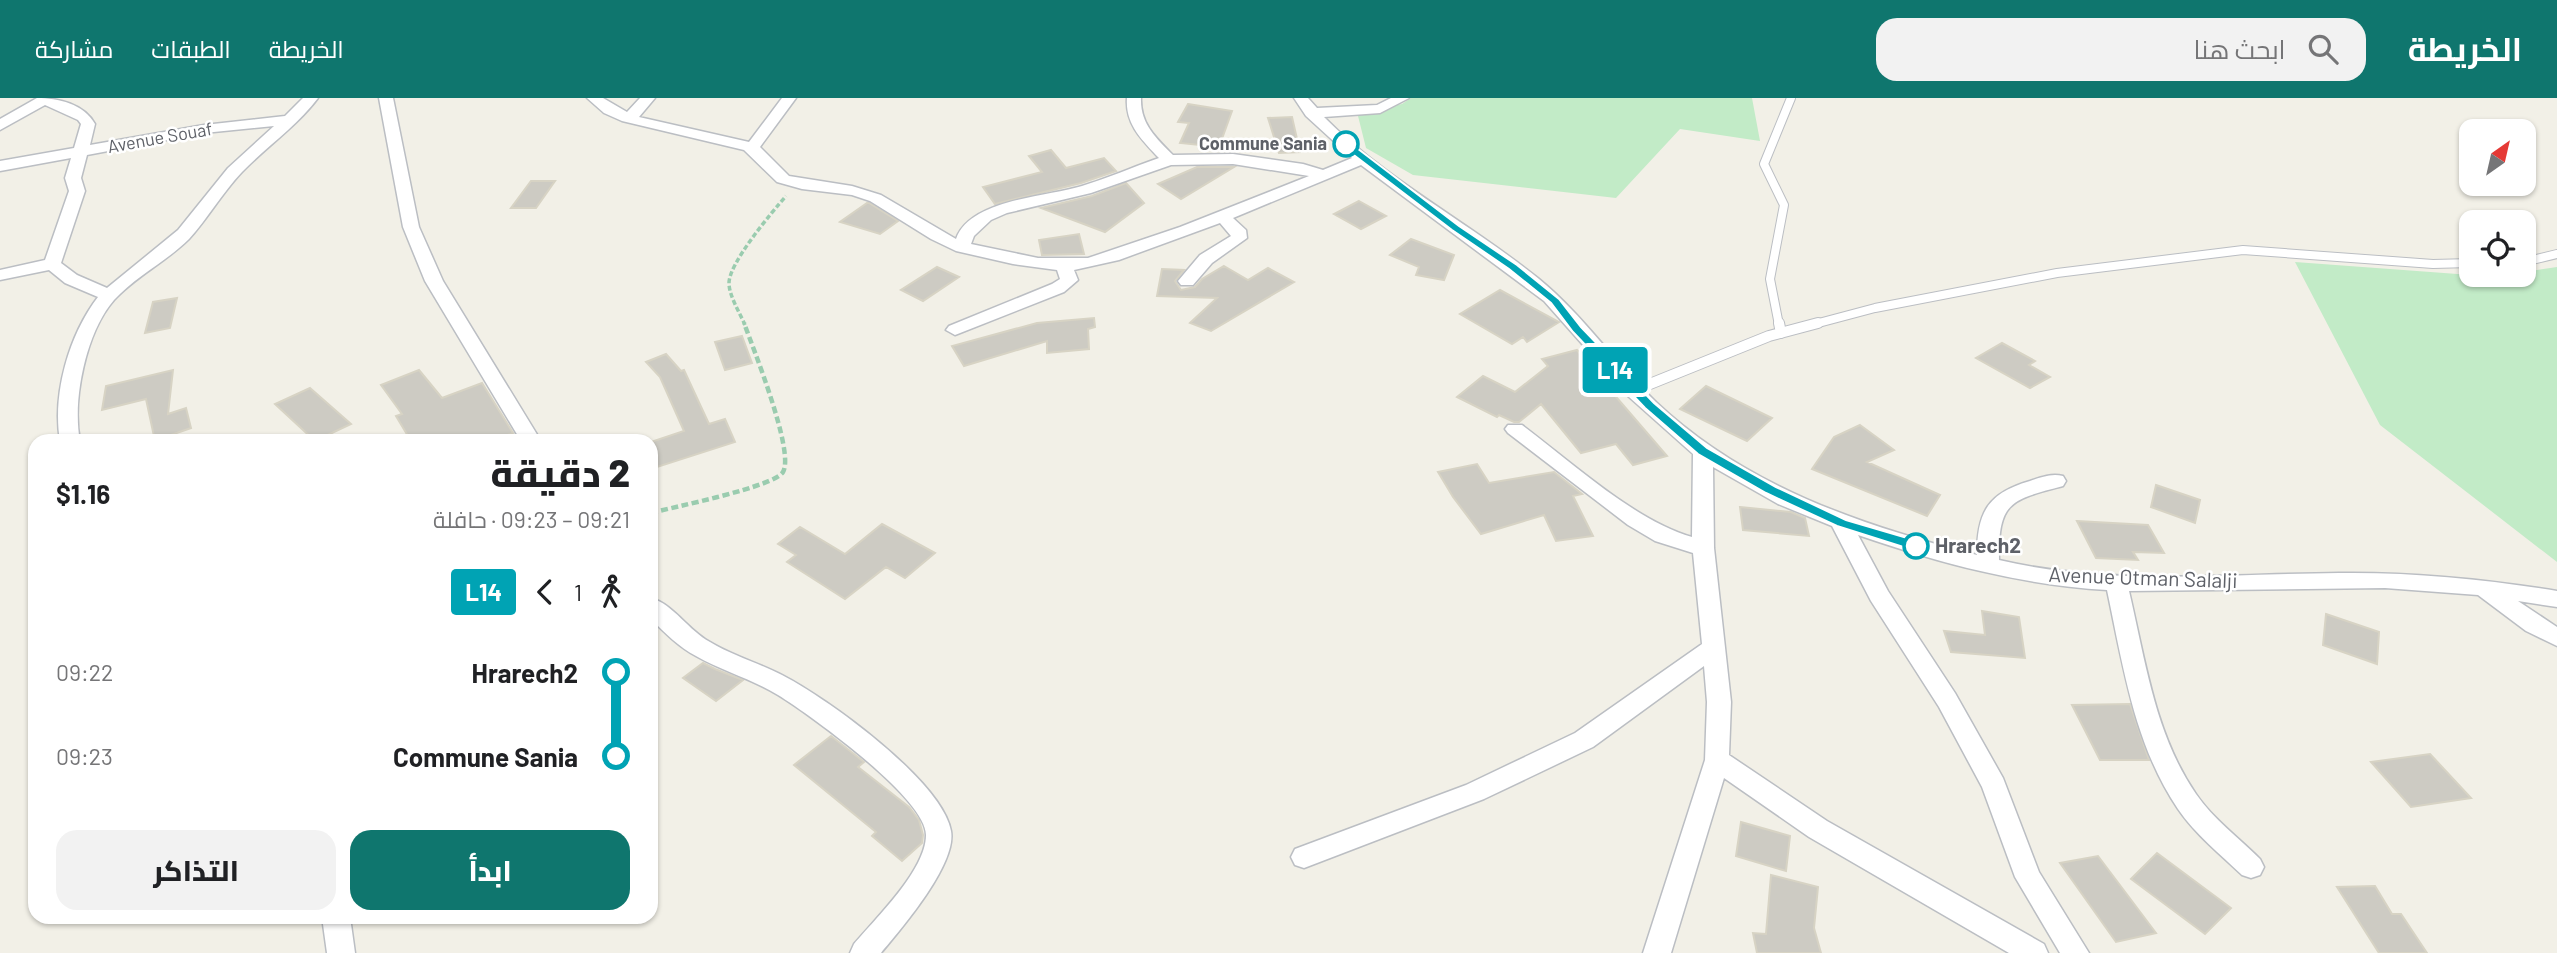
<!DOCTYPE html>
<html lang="ar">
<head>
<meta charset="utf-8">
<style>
  body { margin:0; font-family:Barlow,Cairo,sans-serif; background:#f2f2f2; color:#202124; direction:rtl; height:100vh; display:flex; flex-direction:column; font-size:26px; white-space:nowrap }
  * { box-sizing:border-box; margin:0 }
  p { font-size:23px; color:#757577 }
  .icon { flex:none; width:38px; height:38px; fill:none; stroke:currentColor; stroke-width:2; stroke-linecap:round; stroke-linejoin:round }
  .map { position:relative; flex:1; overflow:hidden; direction:ltr }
  .side { position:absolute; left:28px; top:336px; width:630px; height:490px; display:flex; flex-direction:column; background:#fff; border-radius:21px; box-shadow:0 2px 5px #0004; direction:rtl }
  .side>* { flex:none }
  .badge { padding:0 14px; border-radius:5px; font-size:24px; line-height:46px }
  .needle { width:46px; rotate:34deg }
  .controls { position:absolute; left:2459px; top:21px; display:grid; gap:14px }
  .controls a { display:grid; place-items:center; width:77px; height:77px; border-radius:14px; background:#fff; box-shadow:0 2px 5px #0004; font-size:35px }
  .map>.badge { position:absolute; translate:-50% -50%; box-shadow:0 0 0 4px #fff }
  .legs { display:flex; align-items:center; gap:10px; height:77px; padding:0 28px; font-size:23px }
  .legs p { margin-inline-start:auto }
  .summary { display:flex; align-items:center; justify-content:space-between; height:119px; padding:0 28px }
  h1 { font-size:38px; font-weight:800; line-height:52px }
  .button { display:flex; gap:14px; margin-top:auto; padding:14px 28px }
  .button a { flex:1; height:80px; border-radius:21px; background:#0f766e; color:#fff; font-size:28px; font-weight:800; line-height:80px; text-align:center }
  .button a+a { background:#f2f2f2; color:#202124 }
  ul { padding:0 28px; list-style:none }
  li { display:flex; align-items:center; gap:24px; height:84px; font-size:26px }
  li i { display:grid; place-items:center; width:10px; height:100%; margin:0 9px; background:currentColor }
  li i::after { content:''; width:18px; height:18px; margin:-9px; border:5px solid; border-radius:50%; background:#fff }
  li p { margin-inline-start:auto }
  li:first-child i { background:linear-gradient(#0000 50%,currentColor 0) }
  li:last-child i { background:linear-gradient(currentColor 50%,#0000 0) }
  header { display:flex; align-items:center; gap:42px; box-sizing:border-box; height:98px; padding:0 35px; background:#0f766e; color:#fff }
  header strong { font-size:33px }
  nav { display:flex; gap:38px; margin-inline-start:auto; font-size:24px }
  .search { width:490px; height:63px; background:#f2f2f2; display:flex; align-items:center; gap:18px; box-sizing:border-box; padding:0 24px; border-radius:21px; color:#757577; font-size:26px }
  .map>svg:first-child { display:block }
</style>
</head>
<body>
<header>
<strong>الخريطة</strong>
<div class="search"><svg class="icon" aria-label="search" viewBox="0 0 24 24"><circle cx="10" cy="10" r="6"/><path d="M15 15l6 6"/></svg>ابحث هنا</div>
<nav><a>الخريطة</a><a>الطبقات</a><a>مشاركة</a></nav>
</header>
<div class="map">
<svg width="2557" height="855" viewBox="0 0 2557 855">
  <rect width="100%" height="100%" fill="#f2f0e7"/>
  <path fill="#c2ebc7" d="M1411,0h341l8,43 -80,-12 -64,69 -203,-23 -47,-27 -9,-36 45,-8z
    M2295,164l176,13h53v-3l33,-5v295l-177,-137z"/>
  <path fill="#cdcbc3" stroke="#d7d3c4" stroke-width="2" d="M1188,6l44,7 -13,36 -39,-4 9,-20 -11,-1z
    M1292,19l8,35 -21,1 -11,-35z
    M1051,52l15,18 38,-10 12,13 -35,12 -86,21 -12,-17 59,-15 -13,-16z
    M1197,69h37l-53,32 -23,-15z
    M531,83h24l-19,27h-25z
    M1126,85l18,20 -39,29 -64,-24 51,-12z
    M1359,103l27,15 -25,13 -27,-15z
    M867,105h2l29,18 -18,13 -40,-12z
    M1079,136l5,20 -42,1 -3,-15z
    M1411,141l43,16 -10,25 -28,-5 3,-8 -29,-12z
    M1224,168l24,14 20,-12 26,14 -83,49 -21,-8 27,-25 -60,-2 5,-27 22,1 -9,11 6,9 14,-3 7,-8z
    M937,169l22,10 -36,24 -22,-11z
    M1500,192l59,32 -32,20 -4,-5 -11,7 -52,-30z
    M177,200l-7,30 -25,5 8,-31z
    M1094,220l1,9 -7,2 1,20 -42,4v-12l-83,25 -12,-20 85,-23z
    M742,238l10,27 -27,7 -10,-28z
    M2002,245l33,18 -6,4 21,12 -20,11 -54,-30z
    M1577,252l40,48 50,58 -34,9 -17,-21 -35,9 -40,-49 -22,18h-5l-15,-7 -2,2 -40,-20 26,-21 32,16 33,-26 -6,-7z
    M666,256l15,17 3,-1 25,54 16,-5 10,23 -84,27v-27l33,-11 -24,-54 -14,-15z
    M173,272l-5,44 18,-6 5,20 -26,9 -1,4h-9l-9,-42 -44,11 4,-24z
    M419,272l23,28 40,-15 31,50 -20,8h-82l-15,-25 6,-2 -21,-29z
    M1706,288l66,32 -25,23 -67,-32z
    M310,290l41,36 -36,17 -40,-37z
    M1860,327l34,25 -27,12 73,33 -13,21 -115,-47 22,-32z
    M1477,366l12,19 65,-11 28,22 -9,2 20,40 -37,5 -12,-26 -63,19 -28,-37 -15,-25z
    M2156,387l44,15 -5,23 -44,-16z
    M1740,409l51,5 14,6 4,18 -66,-6z
    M2077,423l71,4 16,28 -31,-1 5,8 -42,-2z
    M882,426l53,29 -30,25 -19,-11 -41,32 -58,-37 9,-7 -18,-11 22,-17 45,27z
    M1982,513l37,6 6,41 -74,-6 -7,-21 41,4z
    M2326,516l53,18 -2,32 -54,-19z
    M703,565l12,6 28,11 -27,21 -33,-23z
    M2130,606l19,56h-49l-28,-55z
    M831,638l33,26 -6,5 51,40 10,13 4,15 -1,8 -20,18 -30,-25 4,-4 -82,-67z
    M2430,656l41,44 -60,9 -40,-45z
    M1741,724l49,14 -4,35 -50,-15z
    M2157,755l74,55 -26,26 -74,-55z
    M2098,758l58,77 -40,9 -56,-79z
    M1771,777l47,12 -4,41 7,25h-64l-4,-20 13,1z
    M2375,788l17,28h9l26,39h-48l-42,-66z"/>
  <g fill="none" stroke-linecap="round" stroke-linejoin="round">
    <defs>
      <path id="service-far1" d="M2524,164l33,-8
        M1779,227l-9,-46 14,-74 -20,-41 27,-66
        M1811,227l64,-17 182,-35 186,-23 190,14 38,-1"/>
      <path id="service" d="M1779,225l2,10
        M1635,292l134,-54 49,-13"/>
      <path id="minor" d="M37,0c21,0 47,6 58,26l-5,21 114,-20 81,-9 18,-18h15c-21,28 -52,49 -76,74 -20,21 -34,46 -53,67 -23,23 -53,37 -75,61 -28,32 -42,100 -34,141h-20c-8,-47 9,-106 38,-144l-33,-14 -16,-13 -49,10v-10l45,-10 24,-69 -4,-13 6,-20 -71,13v-10l74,-13 7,-24 -3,-4 -33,-15 -45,25v-11zM274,28l-46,42 -50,62 -71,58 -30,-13 -16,-12 24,-72 -4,-13 6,-23 117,-22z
        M379,0h14l26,129 24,54 98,160h-20l-96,-160 -22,-54z
        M587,0h16l24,14 13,-14h15l-16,19 110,25 33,-44h14l-36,49 29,29 63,10 29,9 75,44c14,-40 91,-42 126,-53 26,-8 51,-19 77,-28 -17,-18 -34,-34 -32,-60h14c-1,26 15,40 32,57l60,-1 70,10 20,6 29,-12 -46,-42 -12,-18h14l9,10 60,-3 14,-7h18l-29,15 -56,4c63,64 146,106 215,162 44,36 76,84 117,123 89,84 204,123 321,153 0,-43 11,-62 53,-74 11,-4 22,-8 33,-5l3,5 -3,5c-52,14 -65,15 -64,74 111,26 227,14 340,13 74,-1 145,6 218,18v16l-39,-6 39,26v19l-31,-15 -48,-36 -93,-7 -256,3c16,68 26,144 67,203 17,25 43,44 64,65l4,8 -4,8 -9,3 -9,-3c-22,-21 -47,-41 -64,-66 -44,-65 -55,-144 -71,-219 -86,-5 -168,-27 -249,-55l30,56 67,102 48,85 36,94 50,81h-29l-45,-76 -33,-90 -43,-80 -68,-106 -39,-75 -54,-22 -65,-37 1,81 17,154 -2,53 98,66 217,123 4,9h-39l-200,-116 -85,-59 -53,175h-28l62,-193 2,-58 -3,-36 -111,81 -109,52 -180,69 -9,-3 -4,-8 4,-8 171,-64 109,-52 127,-89 -9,-91 -38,-12 -27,-16 -120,-92 -3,-4 3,-4h14c48,36 113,96 170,112l1,-83 -64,-57 -85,-96 -183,-136 -128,53 13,12 1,8 -35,25 -19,22h-12l-3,-4 22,-26 31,-19 -11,-13 -101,37 -45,10 4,10 -14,12 -109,43 -9,-5 3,-4 103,-42 8,-5 -3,-9 -44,-6 -57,-13 -25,-12 -61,-38 -18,-6 -50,-6 -25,-7 -33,-32 -122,-29 -18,-8zM1233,66l76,12 -129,51 -92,31h-50l-67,-14 3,-8 17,-16 16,-7 84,-20 80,-28z
        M651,500c22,6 38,33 59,44 23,14 49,21 72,33 45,23 160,106 169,156 6,33 -49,97 -70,122h-31l4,-9c22,-26 72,-74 72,-109 0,-37 -117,-121 -148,-140 -26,-16 -56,-24 -82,-39 -17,-9 -31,-23 -45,-37z
        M322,819h28l5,36h-28z"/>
    </defs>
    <use href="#service-far1" stroke="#bbbec3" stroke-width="10"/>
    <use href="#service" stroke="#bbbec3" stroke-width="12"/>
    <use href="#minor" stroke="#bbbec3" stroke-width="3"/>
    <path stroke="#9accaf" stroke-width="3.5" stroke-dasharray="5 2.5" stroke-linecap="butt" d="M745,227c-5,-12 -16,-29 -16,-42 0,-20 43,-71 57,-87"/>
    <path stroke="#9accaf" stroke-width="4.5" stroke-dasharray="7 3.5" stroke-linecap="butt" d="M651,415c22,-6 123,-26 132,-41 12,-20 -30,-124 -39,-149"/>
    <use href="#service-far1" stroke="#fff" stroke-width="8"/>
    <use href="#service" stroke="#fff" stroke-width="10"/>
    <use href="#minor" fill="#fff" fill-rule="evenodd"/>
  </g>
  <path fill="#00a3b4" stroke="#fff" stroke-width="2" d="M1342,44h7l110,84 58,39 42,34 22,28 73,76 53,45 69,39 70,33 75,22v7l-5,2 -79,-25 -71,-33 -68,-39 -53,-46 -72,-76 -22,-29 -42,-34 -57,-39 -110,-84z"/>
  <g fill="#fff" stroke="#00a3b4" stroke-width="3.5">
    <circle cx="1346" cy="46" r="12"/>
    <circle cx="1916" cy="448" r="12"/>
  </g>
  <g text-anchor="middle" stroke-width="5" stroke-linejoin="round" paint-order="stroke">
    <g font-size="18" fill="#5e6168" stroke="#fff">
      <text transform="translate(160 40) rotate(-10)" y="6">Avenue Souaf</text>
    </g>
    <g font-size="18" font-weight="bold" fill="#5e6168" stroke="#fff" text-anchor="end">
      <text x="1327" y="52">Commune Sania</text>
    </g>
    <g font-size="21" font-weight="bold" fill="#5e6168" stroke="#fff" text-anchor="start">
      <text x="1935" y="455">Hrarech2</text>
    </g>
    <g font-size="21" fill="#5e6168" stroke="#fff">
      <text transform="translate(2143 480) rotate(2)" y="7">Avenue Otman Salalji</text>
    </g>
  </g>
</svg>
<div class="controls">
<a><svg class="needle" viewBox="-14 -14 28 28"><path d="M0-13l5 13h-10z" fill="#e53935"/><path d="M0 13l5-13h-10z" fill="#757577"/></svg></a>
<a><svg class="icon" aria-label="locate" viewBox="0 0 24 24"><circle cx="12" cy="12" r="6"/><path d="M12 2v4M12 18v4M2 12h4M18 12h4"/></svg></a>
</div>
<b class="badge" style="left:1615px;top:272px;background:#00a3b4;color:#fff">L14</b>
<section class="side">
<div class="summary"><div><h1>2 دقيقة</h1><p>09:21 – 09:23 · حافلة</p></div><b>$1.16</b></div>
<div class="legs"><svg class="icon" aria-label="walk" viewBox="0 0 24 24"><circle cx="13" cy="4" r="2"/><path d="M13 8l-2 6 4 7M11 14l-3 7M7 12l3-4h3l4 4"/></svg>1<svg class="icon" aria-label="back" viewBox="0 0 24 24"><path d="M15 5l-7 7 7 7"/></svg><b class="badge" style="background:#00a3b4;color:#fff">L14</b></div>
<ul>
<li><i style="color:#00a3b4"></i><b>Hrarech2</b><p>09:22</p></li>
<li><i style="color:#00a3b4"></i><b>Commune Sania</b><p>09:23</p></li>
</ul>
<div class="button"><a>ابدأ</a><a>التذاكر</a></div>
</section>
</div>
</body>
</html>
